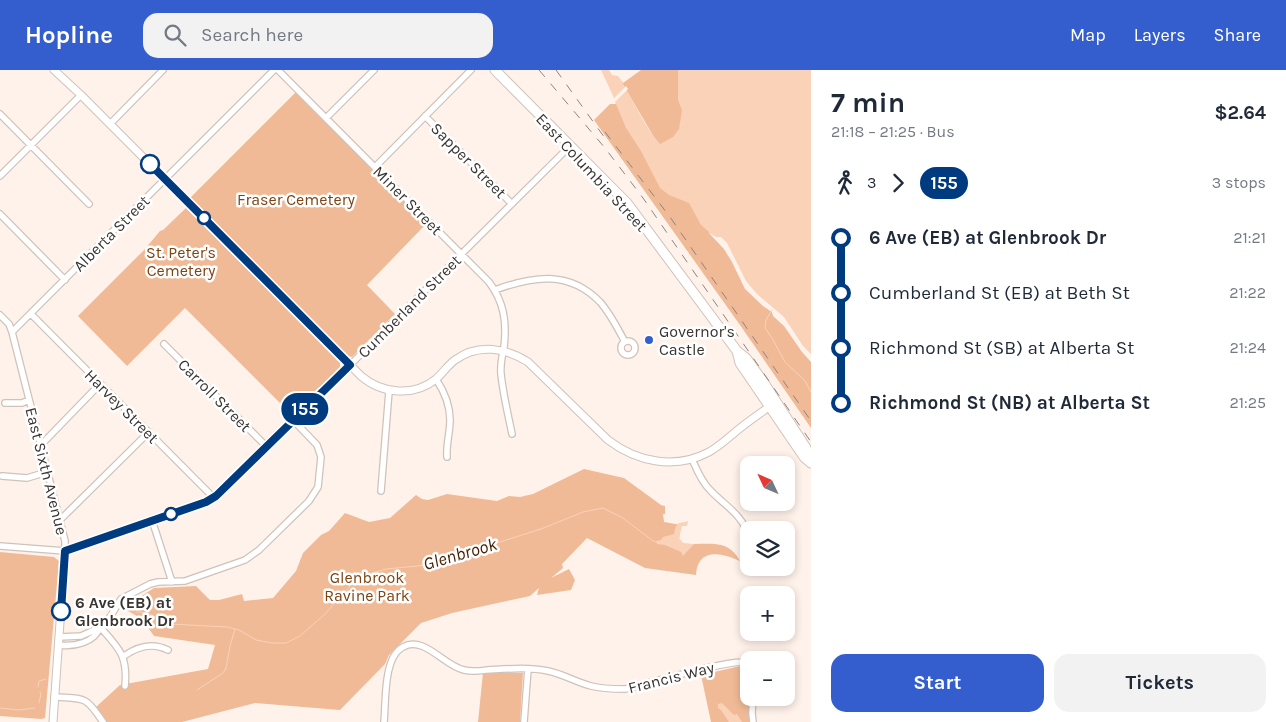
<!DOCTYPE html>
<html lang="en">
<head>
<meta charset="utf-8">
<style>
  body { margin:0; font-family:Karla,sans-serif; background:#f2f2f3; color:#1f2937; height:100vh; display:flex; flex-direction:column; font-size:19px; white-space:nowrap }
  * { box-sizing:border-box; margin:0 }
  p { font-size:16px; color:#747a83 }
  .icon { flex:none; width:28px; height:28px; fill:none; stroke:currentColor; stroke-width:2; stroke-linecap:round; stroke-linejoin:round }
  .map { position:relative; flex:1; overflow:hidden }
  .side { display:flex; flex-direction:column; background:#fff; width:475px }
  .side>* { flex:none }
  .badge { padding:0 10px; border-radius:16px; font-size:18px; line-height:32px }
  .needle { width:32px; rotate:314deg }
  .controls { position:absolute; left:740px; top:386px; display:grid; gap:10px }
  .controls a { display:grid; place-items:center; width:55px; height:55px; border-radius:10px; background:#fff; box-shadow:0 2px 8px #0003; font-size:25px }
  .map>.badge { position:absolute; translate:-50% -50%; box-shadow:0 0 0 2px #fff }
  .legs { display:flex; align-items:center; gap:8px; height:55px; padding:0 20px; font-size:16px }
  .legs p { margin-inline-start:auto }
  .headline { display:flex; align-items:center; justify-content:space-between; height:85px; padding:0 20px }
  h1 { font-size:28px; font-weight:700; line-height:38px }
  .primary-button { display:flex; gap:10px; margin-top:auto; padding:10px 20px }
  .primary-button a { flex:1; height:58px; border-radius:15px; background:#345ece; color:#fff; font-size:20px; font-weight:700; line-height:58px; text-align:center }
  .primary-button a+a { background:#f2f2f3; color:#1f2937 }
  ul { padding:0 20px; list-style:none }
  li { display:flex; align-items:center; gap:18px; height:55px; font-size:19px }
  li i { display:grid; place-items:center; width:8px; height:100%; margin:0 6px; background:currentColor }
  li i::after { content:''; width:12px; height:12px; margin:-6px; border:4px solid; border-radius:50%; background:#fff }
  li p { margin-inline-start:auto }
  li:first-child i { background:linear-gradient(#0000 50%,currentColor 0) }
  li:last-child i { background:linear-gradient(currentColor 50%,#0000 0) }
  header { display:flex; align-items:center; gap:30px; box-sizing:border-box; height:70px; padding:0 25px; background:#345ece; color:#fff }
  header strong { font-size:24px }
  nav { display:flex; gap:28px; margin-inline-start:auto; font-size:18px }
  .search { width:350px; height:45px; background:#f2f2f3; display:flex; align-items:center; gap:12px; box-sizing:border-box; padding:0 18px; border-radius:15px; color:#747a83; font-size:19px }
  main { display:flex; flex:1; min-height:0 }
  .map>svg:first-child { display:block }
</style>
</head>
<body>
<header>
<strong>Hopline</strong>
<div class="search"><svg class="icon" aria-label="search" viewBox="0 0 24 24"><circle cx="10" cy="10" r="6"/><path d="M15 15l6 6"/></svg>Search here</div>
<nav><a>Map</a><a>Layers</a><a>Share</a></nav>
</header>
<main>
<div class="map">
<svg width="811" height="652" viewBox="0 0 811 652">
  <rect width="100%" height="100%" fill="#fff2ea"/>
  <path fill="#f0ba96" d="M641,0h37v24l10,19 -20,48 -50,-85 5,7z
    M296,22l131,131 -60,62 28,29 -43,43 -4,-1 -159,-157z
    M613,24l48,71 150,194v69l-71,-103 -146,-205 16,-16h6z
    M186,138l154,155v4l-20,20 -2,1 -23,24 -4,2 -106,-106 -58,58 -49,-50 67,-67 15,-18 3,-1z
    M584,399l40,9 37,27 4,1v8h-2l1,8 17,3 -3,21 13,-1 3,-1c20,0 35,-3 46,17 -18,-8 -42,-14 -44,14l-51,-7 -58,-30 -25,26 1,4 -12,10 18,-9 6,11 -4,10 -34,5 2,-7 -9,8 -78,17 -31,10 -32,32 -4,9 -45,46 -85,-7 -73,19h-75l-11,-15 24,-22 88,-16 7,-24 -61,-9 -12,-17 -19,-11 31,-20 42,-2 14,14h9l23,-6 2,7 29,-3 23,-27 7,-18 18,-18 8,-4 16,-18 24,9 21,-4 26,-23 6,4 6,1 19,-6 50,7 12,-5 11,1 13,-3z
    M0,482l54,5 5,4 -14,157 -4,1 -41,-3z
    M745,595l5,33v24h-39l-10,-47z
    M483,603h40l-3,49h-42z"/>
  <path fill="#f9d2b8" d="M597,0h12l3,5 6,1c15,22 24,48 42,68l13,-7 6,-8 3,-19 -4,-10v-30h133v289l-26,-36 -35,-31 -24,-45 -25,-22 -12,-22 -20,-8 -9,-7 -19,-37 -15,-23 -10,-24z
    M688,451l-1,5h-5l-3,12 4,5 11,1 -11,12 -2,-4 -16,-7 -8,-1 -1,-3 5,-1 2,-3 11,-3c3,-13 3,-10 14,-13z
    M722,633l12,12 3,-1 5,8h-13l-8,-12 -3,-2v-4z"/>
  <path fill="#fff2ea" d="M595,0h6l13,28 12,-12 2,3 -15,15z
    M708,162l8,5h5l6,6 19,38 11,13 27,23 19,29 8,8v8l-9,-10 -18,-26 -11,-10 -1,-4 -9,-6 -18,-17 -13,-27 -8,-13z"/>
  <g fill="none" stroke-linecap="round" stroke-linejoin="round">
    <path stroke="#f9d2b8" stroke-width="1" d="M772,240l-6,10 -1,8 7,10 13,24 20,19 6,11
      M136,542l11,1 23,11 57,3 12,3 17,10 16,3h14l14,-7 25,-22 28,-31 16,-9 17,-5 41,-4 114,-36 42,-17 20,-4 20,10 30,23 3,1
      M38,617l1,-6 7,-2
      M197,620l26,-17 3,-5 4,-22 5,-17
      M39,633l2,-9 -1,-2
      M0,638l19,2 16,-2"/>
    <defs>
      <path id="minor" d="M278,0l211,212c15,20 18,40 15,65 -2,9 -4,18 -3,27 2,20 7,40 11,60
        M0,44l89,90
        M425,46l87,88
        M326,48l48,-48
        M110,54l53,-54
        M375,97l96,-97
        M0,106l81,-81
        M0,144l65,66
        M495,220c38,-14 74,-20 105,12 10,11 18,27 25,40
        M31,244l183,184
        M0,245l9,9 3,8 53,209v10l-65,-5
        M12,262l262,-262
        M621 278a7 7 0 1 1 14 0a7 7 0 1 1-14 0Z
        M164,274l103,103
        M350,295l220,-219
        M436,309c8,12 14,26 14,41 0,13 -4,24 -3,37
        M5,333h17l7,-3
        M41,375l59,-61
        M692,389c5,11 9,22 18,31 15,16 31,23 39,46
        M2,406l25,2 20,-6
        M381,421l8,-100
        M60,450l89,-88
        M152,450l20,62
        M100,557c19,21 28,29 25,59
        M59,567l22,-1 16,-7 13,-12 11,-18 29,-15 8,-2 27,-1 60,-21 14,-10 50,-49 9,-14 3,-30 -4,-12 -23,-24
        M59,575c14,2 36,-2 41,-18
        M124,586c14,-10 28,-14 44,-6
        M750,590l4,-2
        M54,627c31,2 31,-2 49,25
        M384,652c2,-19 -1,-65 19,-75 21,-12 41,19 61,23 8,2 15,1 23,0 20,-1 41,-3 61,1 15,3 28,11 43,15 11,3 23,3 34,3 19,-4 110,-32 122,-26
        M524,652l4,-53
        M753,652l-1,-9 1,-15"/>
      <path id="tertiary" d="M54,0l27,25 280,281c21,18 53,21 75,3 7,-6 12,-14 19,-19 23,-17 51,-12 73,2l80,78c29,22 67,30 101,12 11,-6 20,-15 30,-23 11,-9 23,-17 34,-25
        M53,652l12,-171 141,-49 11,-6 133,-131"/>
      <path id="primary" d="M495,0l132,133 110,148 9,7 18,25 42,65 5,11
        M737,281l3,12 64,94 7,6"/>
    </defs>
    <use href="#minor" stroke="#cfc2ba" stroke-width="8"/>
    <use href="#tertiary" stroke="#cfc2ba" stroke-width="9"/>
    <use href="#primary" stroke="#cfc2ba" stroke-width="11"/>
    <use href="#minor" stroke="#fff" stroke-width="5.5"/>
    <use href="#tertiary" stroke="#fff" stroke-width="7"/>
    <use href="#primary" stroke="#fff" stroke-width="9"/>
    <path stroke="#8d8580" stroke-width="1" stroke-dasharray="9 9" stroke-linecap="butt" d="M539,0l66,78 38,50 168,244
      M556,0l51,71
      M605,62l65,85 141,204"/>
  </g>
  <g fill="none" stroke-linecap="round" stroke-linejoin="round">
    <defs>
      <path id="line-1" d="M61,541l4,-60 141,-49 10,-6 134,-131 -200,-201"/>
    </defs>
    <use href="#line-1" stroke="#fff" stroke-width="11"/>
    <use href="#line-1" stroke="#003b80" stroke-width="8"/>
  </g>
  <g fill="#fff" stroke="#003b80" stroke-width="2.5">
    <circle cx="150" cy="94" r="9"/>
    <circle cx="204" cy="148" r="6"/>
    <circle cx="171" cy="444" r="6"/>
    <circle cx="61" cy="541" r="9"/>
  </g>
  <circle fill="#345ece" stroke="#fff" stroke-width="2" cx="649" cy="270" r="5"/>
  <g text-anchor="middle" stroke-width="5" stroke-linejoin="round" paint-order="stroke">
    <g font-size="16" fill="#393431" stroke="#fff">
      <text transform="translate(469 90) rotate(45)" y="6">Sapper Street</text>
      <text transform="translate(592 102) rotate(47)" y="6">East Columbia Street</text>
      <text transform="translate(408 130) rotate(45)" y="6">Miner Street</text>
      <text transform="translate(111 163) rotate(-45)" y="6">Alberta Street</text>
      <text transform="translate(409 236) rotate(-45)" y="6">Cumberland Street</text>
      <text transform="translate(215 325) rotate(45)" y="6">Carroll Street</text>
      <text transform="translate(122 336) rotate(45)" y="6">Harvey Street</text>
      <text transform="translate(47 401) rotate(76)" y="6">East Sixth Avenue</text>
      <text transform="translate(671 607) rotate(-14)" y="6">Francis Way</text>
    </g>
    <g font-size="16" fill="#7f4414" stroke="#fff">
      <text x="296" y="135">Fraser Cemetery</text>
      <text x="181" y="188">St. Peter's<tspan x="181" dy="18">Cemetery</tspan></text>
      <text x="367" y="513">Glenbrook<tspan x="367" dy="18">Ravine Park</tspan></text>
    </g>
    <g font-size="16" fill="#393431" stroke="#fff" text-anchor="start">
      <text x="659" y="267">Governor's<tspan x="659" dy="18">Castle</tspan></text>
    </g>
    <g font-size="16" font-weight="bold" fill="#393431" stroke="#fff" text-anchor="start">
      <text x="75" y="538">6 Ave (EB) at<tspan x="75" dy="18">Glenbrook Dr</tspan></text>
    </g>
    <g font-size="18" font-style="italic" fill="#461e00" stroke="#fff">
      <text transform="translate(460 484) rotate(-16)" y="6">Glenbrook</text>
    </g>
  </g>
</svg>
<div class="controls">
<a><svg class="needle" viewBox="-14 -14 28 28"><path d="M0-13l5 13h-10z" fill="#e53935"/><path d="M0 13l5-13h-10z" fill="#747a83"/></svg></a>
<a><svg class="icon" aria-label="layers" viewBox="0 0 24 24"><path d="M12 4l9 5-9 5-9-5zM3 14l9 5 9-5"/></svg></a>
<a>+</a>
<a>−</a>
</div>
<b class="badge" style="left:305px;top:339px;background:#003b80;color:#fff">155</b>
</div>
<section class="side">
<div class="headline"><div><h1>7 min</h1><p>21:18 – 21:25 · Bus</p></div><b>$2.64</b></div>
<div class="legs"><svg class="icon" aria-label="walk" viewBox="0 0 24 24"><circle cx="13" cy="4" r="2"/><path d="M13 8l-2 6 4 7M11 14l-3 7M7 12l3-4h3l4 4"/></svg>3<svg class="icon" aria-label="forward" viewBox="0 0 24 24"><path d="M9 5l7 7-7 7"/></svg><b class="badge" style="background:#003b80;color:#fff">155</b><p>3 stops</p></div>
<ul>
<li><i style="color:#003b80"></i><b>6 Ave (EB) at Glenbrook Dr</b><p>21:21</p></li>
<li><i style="color:#003b80"></i><span>Cumberland St (EB) at Beth St</span><p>21:22</p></li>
<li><i style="color:#003b80"></i><span>Richmond St (SB) at Alberta St</span><p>21:24</p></li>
<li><i style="color:#003b80"></i><b>Richmond St (NB) at Alberta St</b><p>21:25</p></li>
</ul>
<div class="primary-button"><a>Start</a><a>Tickets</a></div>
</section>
</main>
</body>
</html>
